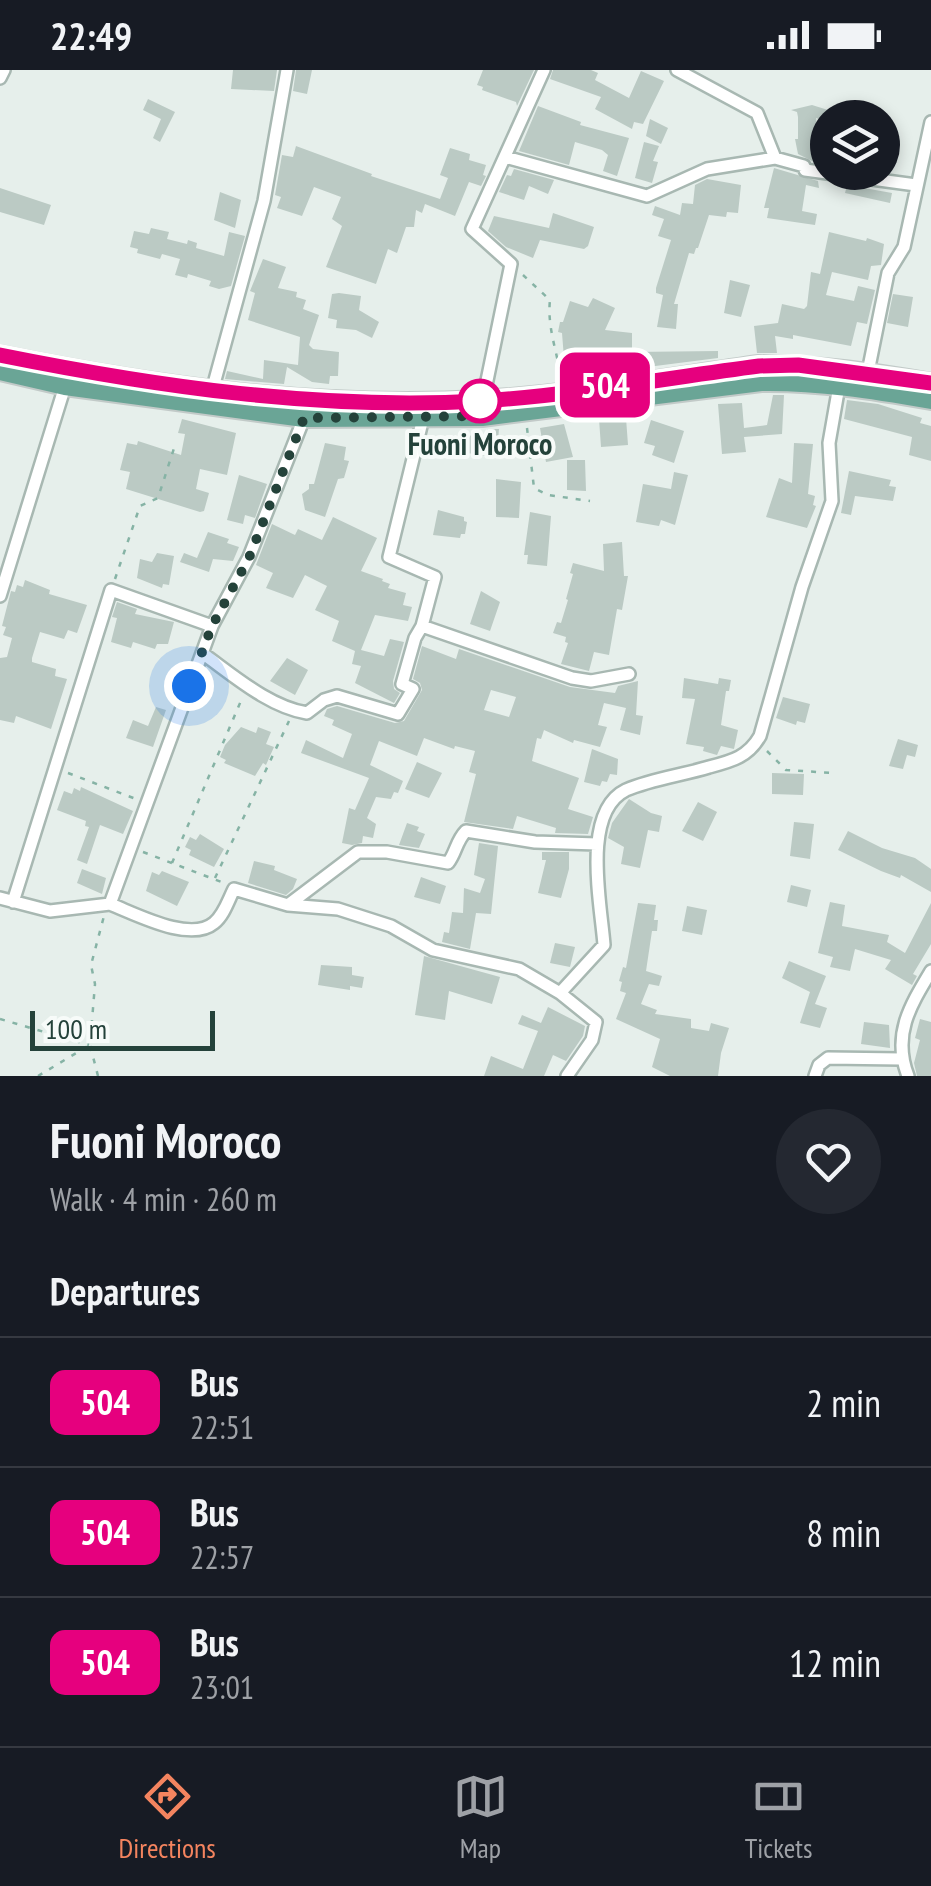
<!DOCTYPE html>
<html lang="en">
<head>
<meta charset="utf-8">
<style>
  body { margin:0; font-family:"PT Sans Narrow",sans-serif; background:#242831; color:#f1f3f6; height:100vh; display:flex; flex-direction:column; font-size:38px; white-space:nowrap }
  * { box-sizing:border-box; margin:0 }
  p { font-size:32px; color:#9ea1a6 }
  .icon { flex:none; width:55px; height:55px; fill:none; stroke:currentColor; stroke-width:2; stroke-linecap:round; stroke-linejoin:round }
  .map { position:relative; height:1006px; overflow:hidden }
  .panel { display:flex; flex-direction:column; background:#171b24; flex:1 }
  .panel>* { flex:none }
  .badge { padding:0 20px; border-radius:15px; font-size:35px; line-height:65px }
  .fabs { position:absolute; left:810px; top:30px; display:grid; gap:20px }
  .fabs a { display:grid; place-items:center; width:90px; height:90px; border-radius:50%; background:#171b24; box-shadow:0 5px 15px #0003; font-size:50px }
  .scale { position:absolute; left:30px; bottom:25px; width:185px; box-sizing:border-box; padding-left:10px; border:5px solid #24423a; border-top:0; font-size:28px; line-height:35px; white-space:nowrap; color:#24423a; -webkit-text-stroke:8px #f7fbf9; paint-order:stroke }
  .you { position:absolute; width:50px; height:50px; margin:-25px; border:8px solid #fff; border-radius:50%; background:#1a73e8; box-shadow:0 0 0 15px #1a73e833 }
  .map>.badge { position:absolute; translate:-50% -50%; box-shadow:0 0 0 5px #fff }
  h2 { padding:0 50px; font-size:38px; line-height:90px }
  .round { display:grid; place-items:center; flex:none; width:105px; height:105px; border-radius:52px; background:#242831 }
  .overview { display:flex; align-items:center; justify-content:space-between; height:170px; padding:0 50px }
  h1 { font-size:48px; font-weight:600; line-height:75px }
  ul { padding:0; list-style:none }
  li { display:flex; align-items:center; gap:30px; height:130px; padding:0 50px; border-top:2px solid #363941 }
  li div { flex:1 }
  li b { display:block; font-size:38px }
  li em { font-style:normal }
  li .badge { min-width:110px; font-weight:700; text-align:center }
  .status { display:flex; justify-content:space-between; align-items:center; height:70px; padding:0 50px; background:#171b24; direction:ltr }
  .status svg { height:28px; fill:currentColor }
  .dock { display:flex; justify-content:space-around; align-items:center; height:140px; border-top:2px solid #363941; background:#171b24; font-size:28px; color:#9ea1a6 }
  .dock a { display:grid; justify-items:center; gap:5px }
  .dock .current { color:#f4845f }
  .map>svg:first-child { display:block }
</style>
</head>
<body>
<div class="status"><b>22:49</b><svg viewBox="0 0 49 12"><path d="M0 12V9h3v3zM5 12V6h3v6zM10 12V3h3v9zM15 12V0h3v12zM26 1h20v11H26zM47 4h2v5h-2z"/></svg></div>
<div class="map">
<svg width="931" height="1006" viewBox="0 0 931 1006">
  <rect width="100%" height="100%" fill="#e6efeb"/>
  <path fill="#bbcac4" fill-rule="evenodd" d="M233,0h44l-3,21 -43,-2z
    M296,0h16l-5,24 -14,-3z
    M483,0h51l-17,36 -1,-4 -34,-12 1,-3 -6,-2z
    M553,0h38l7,3 -3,7 34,18 12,-27 23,10 -21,43 -9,-2 -2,7 -37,-20 6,-12 -51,-18z
    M148,29l27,13 -15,30 -7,-4 8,-19 -18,-9z
    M812,35l16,5v12l-12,-4 4,31 -4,1 -2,12 -16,-8 -3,-15h3v-22l-1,-5 -6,-2z
    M538,36l43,16 -1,3 49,13 -12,38 -14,-5 5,-16 -6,-5 -27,-8 -6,23 -50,-14z
    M650,49l18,9 -7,16 -15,-8z
    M644,72l15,4 -6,15 5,1 -6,21 -17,-5z
    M296,76l76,28 -1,2 69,23 8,-21 -8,-3 10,-27 20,6 -1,6 17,5 -3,10 3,1 -5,10 -12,-4 -14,34 -30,-12 -3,9 -6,-3 -2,17h-8l-9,26 -9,-4 -12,35 -50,-17 16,-41 -10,-7 9,-22 -27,-10 -12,29 -25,-8 4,-11 -6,-2 7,-40 11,2z
    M774,98l44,13 1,7 -13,-3 -4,26 15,3 -2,11 -48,-7 2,-10h-5z
    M514,99l40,11 -6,14 -19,-8 -5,14 -25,-8 8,-17 4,1z
    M707,109l34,6 -3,28 -11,-1 -1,5 -17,-2 -11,33h-2l-2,6 -5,-1 -15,51h4l-2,25 -19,-2 6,-32 -7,-2v-5l15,-48 -13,-4 6,-17 -12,-4 3,-9 25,9 2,-12 11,1 2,-19z
    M847,115l45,8 -2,10 -45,-10z
    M0,118l51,17 -7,20 -44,-13z
    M220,122l21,8 -6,28 -21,-8z
    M553,143l41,14 -6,19 -4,3 -44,-9 -7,18 -27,-11 -18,-16 6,-15 55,12z
    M151,158l18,4 -2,7 20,5 1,-4 9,3 -1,5 28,8 5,-24 16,4 -14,50 -12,3 -10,-3 2,-5 -23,-7 -1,4 -12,-3 5,-16 -18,-5 -2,5 -23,-6 1,-4 -8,-2 4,-16 15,3z
    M829,162l37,9 1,-3 17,6 -3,21 -10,1 -3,14 -36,-8 -6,23 28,6 4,-15 17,4 -8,34 -10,-2 -6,24 -58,-11v4l-18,-3 2,17h-20l-3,-27 24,-3 4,-19 22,5 3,-3 4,-34 9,2z
    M263,189l23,8 -8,21 19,4 -1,5 10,3 -3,9 16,6 -10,30 4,4 26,3 -1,24h-8l-1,8 -17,-2 -25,-15 -3,17 -59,-5 2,-8 36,8 1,-19 34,5 2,-28 -52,-17 7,-27 -5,-2z
    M730,210l20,5 -9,32 -17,-4z
    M339,223l22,3 -2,14 20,12 -7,16 -16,-8 -20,-2 1,-8 -9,-2 4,-24z
    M893,224l20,3 -5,30 -21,-4z
    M593,228l22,10 -10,22 27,3v19l86,-1v7l-102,13h-20v-9l-19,1v7l-12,1 -3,-38 -4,-1 2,-10h3l7,-21 18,6z
    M773,325h11l-2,39 -38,3 2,15 -24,2 -4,-50 24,-1 2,25 23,-3z
    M847,330l31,4 44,14 -2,5 11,3v35l-22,-6 3,-18 -68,-18z
    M626,348l2,27 -27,2 -2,-28z
    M182,349l54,14 -9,42 -27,-6 -4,20 13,4 -5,18 -4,1 -74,-23 4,-17 -10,-2 7,-27 10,2 1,-4 43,14 4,-21 -7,-1z
    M651,350l33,11 -10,32 -22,-8 3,-9 -11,-3z
    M564,354l9,33 -27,5 -6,-34z
    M487,359h12l-1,11h-9l-1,16 -35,-5v-16l33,1z
    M325,373l21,4 -2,13 5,1 -5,17 -6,1 -13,38 -20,-7 -3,-16 7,-5v-5h5z
    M794,373l19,1 -5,50 7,2 -2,9 3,1 -9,22 -41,-11 13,-39 13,5z
    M567,390h18l1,31 -19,-1z
    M849,401l42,9 -2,6 7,1 -3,14 -38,-5 -4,19 -10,-2z
    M674,402l14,3 -13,50 -14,-5 -2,6 -23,-4 7,-38 28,5z
    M239,405l28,9 -12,34 -10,-3 -2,9 -16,-4z
    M496,409l25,3 -2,36 -23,-1z
    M438,440l26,7v4l3,1 -2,12h-4l-1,4 -27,-3z
    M530,442l21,4 -4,50 -20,-2 1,-9h-4z
    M333,447l44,21 -16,33 22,8 -1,2 8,3 -2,4 18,5 -3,12 9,2 -4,14 -33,-6 -14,35 23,6 6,-17 14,3 -11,39 1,8 6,4 -6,10 -39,-20 6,-17 -9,-2 3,-13 -23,-10 7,-20 -24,-11 12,-24 -22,-11 -12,23 -27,-10 7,-15 -17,-8 16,-41 23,11 3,-6 24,11z
    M208,462l21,7 -2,4 12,4 -6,14 -20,-2 -4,13 -29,-10 4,-9 13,5z
    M622,472l2,34h4l-6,34 -5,-1 -8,46 -15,-3 -5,19 -28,-7 7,-21 -3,-1 1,-5 -13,-4 4,-11 4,1 7,-23 -2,-1 7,-25 -3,-1 3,-10 31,8 -1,-27z
    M157,483l17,3 -5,29 -6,-1 -1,4 -25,-10 3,-19 12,3z
    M25,510l25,10 -1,4 38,11 -10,28 -9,-3 -4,9 -24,-7 -8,26v4l24,7 -1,7 12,3 -16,50 -35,-13 -2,7 -14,-3v-62l7,-1 5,-19 -9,-3 3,-8 -4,-1 9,-35 4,1 2,-7 6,2z
    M481,521l19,11 -10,29 -20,-7z
    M117,532l20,7 -2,5 39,8 -6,22h-11l-2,5 -22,-7 -2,6 -20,-6 6,-24 -5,-1z
    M422,576l34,13 3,-10 111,38 45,6 3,-7 20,-5 -2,34 7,1 -3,19 -20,-5 6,-22 -22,-5 -6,22 9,2 -7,20 -26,-7 -1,3 -29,-13 -3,9 -4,-1 -5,23 47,17 -11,31 25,8 -5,17 -33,-1 1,-5 -39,-12 -4,13 -49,-7 12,-48 -7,-2 6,-21 -20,-5 -1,3 -30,-11 -7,18 -38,-15 -9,24 33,16 -5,12 -4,-1 -3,7 -15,-2 -9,21 9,6 -3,14 -10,-2 -1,7 -10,2 -10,-2 7,-35 6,2 14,-32 -68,-25 5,-13 37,18 9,-24 -20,-9 2,-5 -10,-4 3,-7 10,-3 58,17 9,-2 18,-31 -2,-7 -7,-4zM491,620l25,7 -7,20 -25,-7z
    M287,588l21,12 -13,25 -25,-14z
    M684,608l34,6 1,-6 12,2 -2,11h-3l-5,34 17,5 -4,19 -13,-3 -4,9 -14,-4 1,-4 -18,-3 9,-45 -13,-1z
    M783,627l27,7 -5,19 -8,-2 -1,4 -20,-7z
    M156,637l10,3 -13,37 -27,-9 7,-18 15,6z
    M241,657l15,6 2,-6 13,5 -5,12 8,3 -8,18 -3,-2 -8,13 -31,-13 2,-3 -6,-3 5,-12z
    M898,669l20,6 -3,12 -8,-2 -4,14 -14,-3z
    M592,679l26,10 -1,16 -7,-1 -3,8 -5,-1 -2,5 -16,-4z
    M417,692l25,11 -13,25 -24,-9z
    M772,703l32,1 -1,21 -31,-1z
    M81,717l52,24 -10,23 -23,-9 -13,39 -10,-4 12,-33 -4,-1 1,-5 -29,-11 7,-19 8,3 2,-6 6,3z
    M629,729l22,14 11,3 -3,16 -11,-2 -8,38 -19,-4 3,-17 -16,-9 4,-15z
    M698,732l19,10 -14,29 -21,-10z
    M794,752l20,2 -4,35 -20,-3z
    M407,753l12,4 -2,4 8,3 -6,14 -20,-3z
    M848,761l34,17 33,10 16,11v23l-30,-17 -1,3 -19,-7 -43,-21z
    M200,764l24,15 -10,18 -25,-12 2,-5 -6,-3 5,-10 6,3z
    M479,773l19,3 -7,68 -15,-1 -6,36 -28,-7 2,-10 5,1 3,-21 11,1 1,-25 16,5 5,-14 -11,-4z
    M542,782h27v17l-8,29 -23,-5 8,-33h-4z
    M254,791l21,5 -1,4 23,9 -4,10 -7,6 -38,-12z
    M82,799l24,9 -4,16 -25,-11z
    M162,801l27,11 -12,24 -31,-15 6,-19 7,3z
    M421,807l25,9 -6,18 -26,-7z
    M791,815l20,5 -4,17 -20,-5z
    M830,832l15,3 -3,21 47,9 -2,7 18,11 26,-50v41l-18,30 4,2 -5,9 -27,-16 6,-9 -36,-11 -5,22 -20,-4 3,-10 -15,-4z
    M638,833l18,2 -2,15h4l-1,11h-5l-6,40 16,5 -3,10 -10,-2 -8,20 16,6 -2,4 36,5v9l18,3 2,-8 18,5 -8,25 -3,23h-48l-18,-9 8,-28 -44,-20 10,-26 -6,-2 2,-9 -3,-1 4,-14 3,1z
    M687,836l20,4 -5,25 -20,-4z
    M555,873l20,4 -5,20 -20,-4z
    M424,886l76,21 -8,27 -43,-13 -4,29 -30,-5z
    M789,891l37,15 -11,28 12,4 -7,20 -20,-5 10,-31 -28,-14z
    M321,895l31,2v8l12,2 -2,11 -12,-2v4l-32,-5z
    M548,937l37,19 -2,10 -17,25 -13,-6 -9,21h-60l7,-20 32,13 15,-38 -20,-7 4,-9 19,8z
    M920,949l11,3v54h-14l-3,-13 6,-23 -5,-2z
    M864,952l25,3 1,23 -29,-4z"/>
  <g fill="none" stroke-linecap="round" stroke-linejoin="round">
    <defs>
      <path id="street" d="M677,0l80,43 18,45
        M0,8l4,-8
        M505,87l142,39 60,-27 68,-11 29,8 1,4 111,15
        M868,302l20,-99 16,-26 27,-125
        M212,321l52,-190 23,-131
        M483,330l28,-136 -39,-35 72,-159
        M0,526l65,-210
        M422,556l13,-49 -46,-20 34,-139
        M202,583c31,22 67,54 105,60l17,-13 13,-4 61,18 15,-25 -11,-5 13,-46 7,-12 150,52 19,3 38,-7
        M0,828l50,13 60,-7 102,-278 37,-69 55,-139
        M13,832l98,-312 101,36
        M110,834c26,10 80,39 104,19 10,-8 14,-22 20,-34l54,16 70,-53h29l61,11c8,-10 8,-22 18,-32l69,11 62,2
        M288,835l50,4 53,17 42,24 86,19 41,24
        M567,1006l25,-36 4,-18 -36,-29 44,-48c-3,-41 -23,-133 22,-155 25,-11 57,-15 83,-23 23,-6 39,-10 51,-31l42,-149 30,-86 -3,-58 10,-57
        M815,1006l4,-11 9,-7 73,1
        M908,1006c-16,-41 2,-70 23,-105"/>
      <path id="primary" d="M0,285c159,32 319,54 481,45 93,-5 186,-22 278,-35 59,0 115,8 172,18
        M0,301l65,15 239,32 178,-1 279,-35c57,-1 113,8 170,18"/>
    </defs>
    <use href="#street" stroke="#a8b8b2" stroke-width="16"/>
    <use href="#primary" stroke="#c2cac8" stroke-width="22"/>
    <path stroke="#86b3a5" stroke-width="2.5" stroke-dasharray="5 8" stroke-linecap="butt" d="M523,205l27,25c-3,27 7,51 11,78
      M527,358l7,60 14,7 42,6
      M115,509l25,-73 18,-8 18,-56
      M767,681l19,19 47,3
      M68,703l68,26
      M143,782l81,31
      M172,793l71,-167
      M215,808l74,-157
      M0,949l89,26
      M38,1006l50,-30
      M98,1006l-8,-31 5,-61 -4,-19 13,-49"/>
    <use href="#street" stroke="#fff" stroke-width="11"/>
    <use href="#primary" stroke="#6aa596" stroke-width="18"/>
  </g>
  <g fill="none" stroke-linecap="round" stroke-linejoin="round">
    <defs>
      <path id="line" d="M0,285c159,32 319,55 481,46 93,-6 186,-23 278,-35l39,-1 133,18"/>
    </defs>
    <use href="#line" stroke="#fff" stroke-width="22"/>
    <use href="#line" stroke="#e6007e" stroke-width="15"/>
    <path stroke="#24423a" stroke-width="10" stroke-dasharray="0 18" d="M189,616l23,-60 37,-68 55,-140 178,-2 -2,-15"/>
  </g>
  <circle fill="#fff" stroke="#e6007e" stroke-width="5" cx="480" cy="331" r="20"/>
  <g text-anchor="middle" stroke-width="8" stroke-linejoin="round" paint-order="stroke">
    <g font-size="30" font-weight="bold" fill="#24423a" stroke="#f7fbf9">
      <text x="480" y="385">Fuoni Moroco</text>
    </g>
  </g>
</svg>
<div class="fabs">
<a><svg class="icon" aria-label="layers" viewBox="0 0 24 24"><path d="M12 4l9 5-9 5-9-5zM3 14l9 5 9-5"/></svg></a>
</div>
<div class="scale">100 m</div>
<div class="you" style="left:189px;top:616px"></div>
<b class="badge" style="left:605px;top:315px;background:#e6007e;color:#fff">504</b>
</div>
<section class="panel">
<div class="overview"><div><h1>Fuoni Moroco</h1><p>Walk · 4 min · 260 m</p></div><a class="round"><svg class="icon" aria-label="heart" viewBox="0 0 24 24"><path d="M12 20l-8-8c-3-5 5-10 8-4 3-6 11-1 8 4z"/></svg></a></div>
<h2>Departures</h2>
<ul>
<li><span class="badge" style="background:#e6007e;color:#fff">504</span><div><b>Bus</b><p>22:51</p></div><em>2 min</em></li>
<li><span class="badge" style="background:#e6007e;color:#fff">504</span><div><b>Bus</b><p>22:57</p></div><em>8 min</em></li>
<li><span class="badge" style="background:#e6007e;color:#fff">504</span><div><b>Bus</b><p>23:01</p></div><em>12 min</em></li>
</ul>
</section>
<nav class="dock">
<a class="current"><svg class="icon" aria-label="directions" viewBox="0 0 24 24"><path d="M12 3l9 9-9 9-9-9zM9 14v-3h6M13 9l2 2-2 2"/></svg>Directions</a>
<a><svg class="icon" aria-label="map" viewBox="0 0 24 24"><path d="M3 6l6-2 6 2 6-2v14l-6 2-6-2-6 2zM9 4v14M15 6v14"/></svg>Map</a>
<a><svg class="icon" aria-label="tickets" viewBox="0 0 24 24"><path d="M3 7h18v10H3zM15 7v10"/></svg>Tickets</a>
</nav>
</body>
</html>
